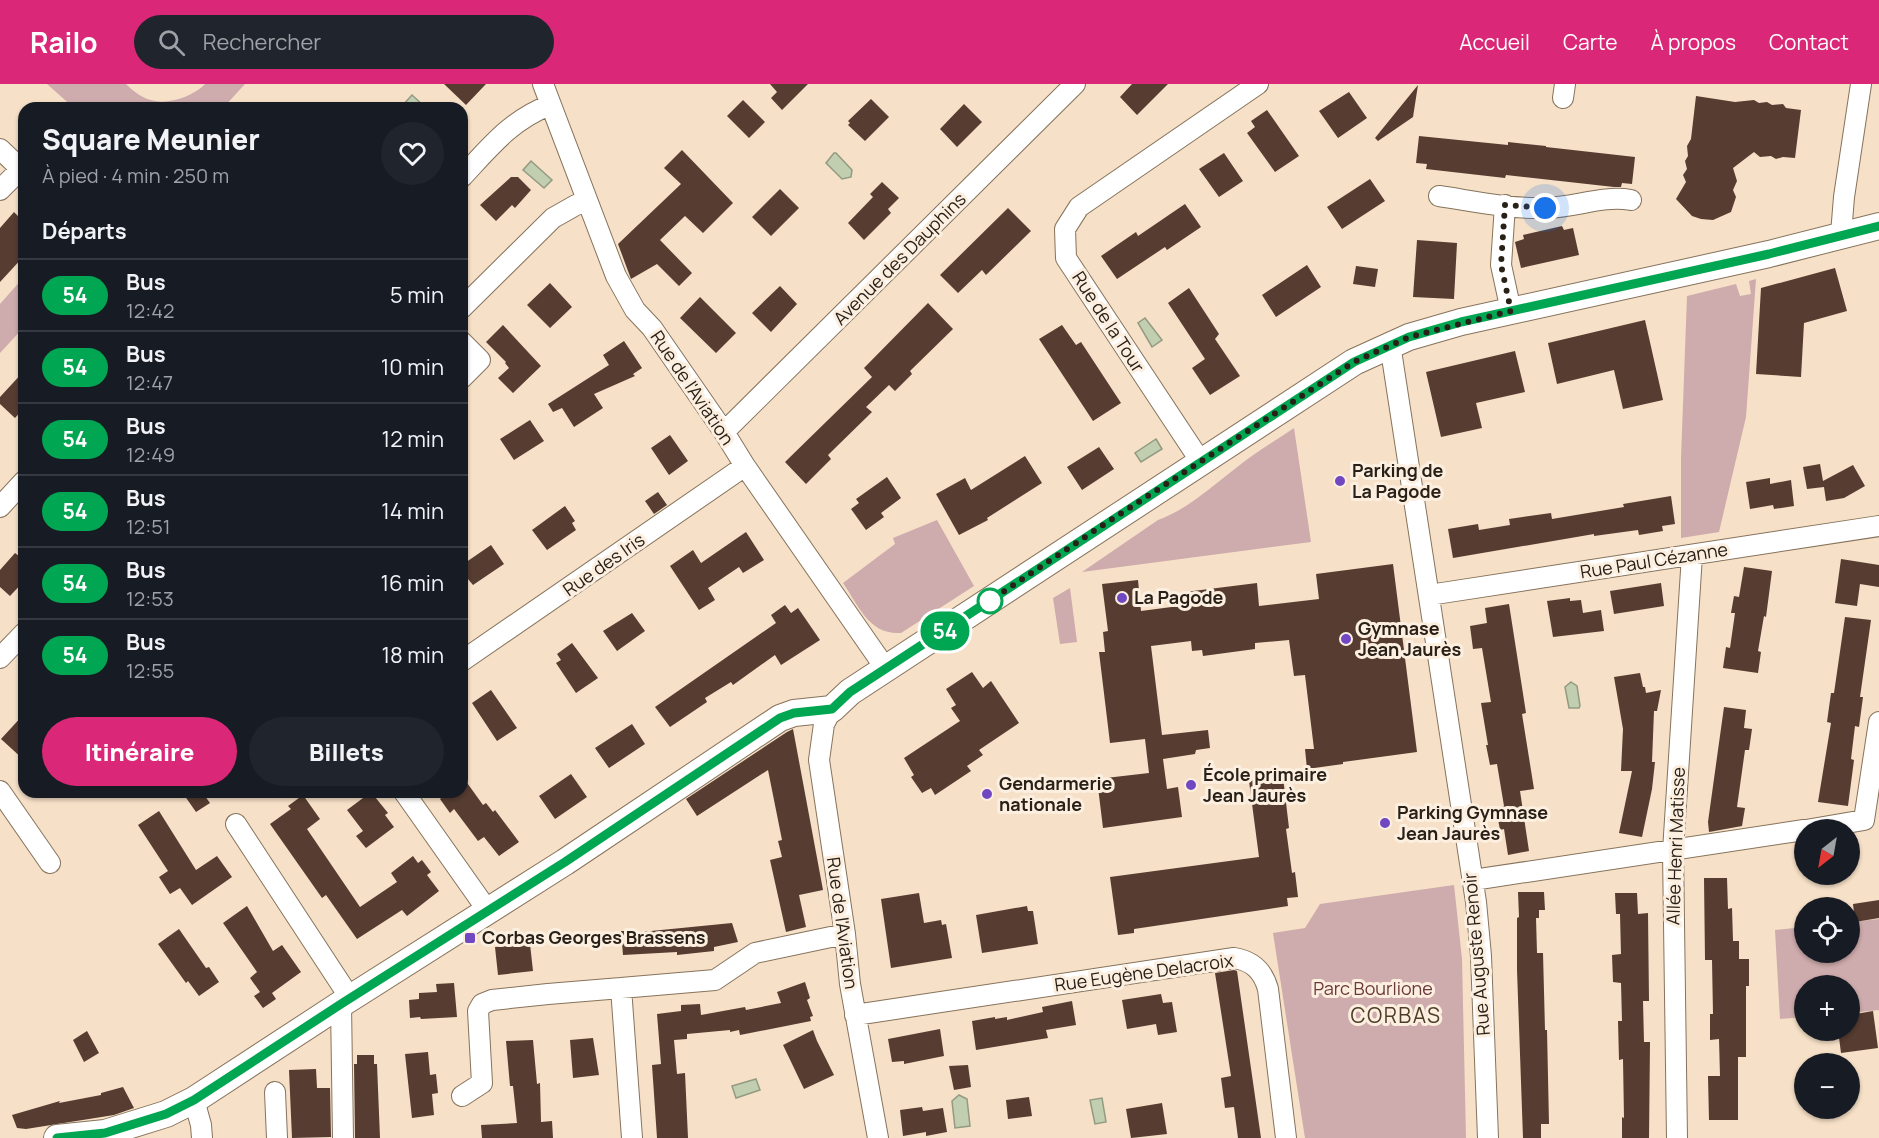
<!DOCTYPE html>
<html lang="fr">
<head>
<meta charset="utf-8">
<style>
  body { margin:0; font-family:Manrope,sans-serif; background:#20242c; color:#f1f3f6; height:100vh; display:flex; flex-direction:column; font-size:22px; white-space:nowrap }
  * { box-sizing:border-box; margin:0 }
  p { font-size:20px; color:#9ea1a6 }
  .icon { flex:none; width:33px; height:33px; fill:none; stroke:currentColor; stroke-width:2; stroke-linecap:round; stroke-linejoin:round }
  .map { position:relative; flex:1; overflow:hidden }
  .details { position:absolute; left:18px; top:18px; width:450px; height:696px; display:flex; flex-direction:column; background:#171b24; border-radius:18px; box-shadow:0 2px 4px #0004 }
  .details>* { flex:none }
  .badge { padding:0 12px; border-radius:20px; font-size:21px; line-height:39px }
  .needle { width:39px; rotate:211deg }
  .buttons { position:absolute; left:1794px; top:735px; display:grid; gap:12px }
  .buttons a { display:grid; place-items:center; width:66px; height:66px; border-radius:50%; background:#171b24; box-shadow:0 2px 4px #0004; font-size:30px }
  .you { position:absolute; width:30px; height:30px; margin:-15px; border:4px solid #fff; border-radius:50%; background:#1a73e8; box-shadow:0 0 0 9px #1a73e833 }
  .map>.badge { position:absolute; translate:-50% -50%; box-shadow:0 0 0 3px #fff }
  h2 { padding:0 24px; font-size:22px; line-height:54px }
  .round { display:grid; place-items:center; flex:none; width:63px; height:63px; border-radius:32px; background:#20242c }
  .summary { display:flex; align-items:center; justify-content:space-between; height:102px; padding:0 24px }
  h1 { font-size:28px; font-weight:800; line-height:45px }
  .primary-button { display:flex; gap:12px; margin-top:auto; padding:12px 24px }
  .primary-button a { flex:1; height:69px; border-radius:36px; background:#db2777; color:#fff; font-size:24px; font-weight:800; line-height:69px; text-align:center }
  .primary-button a+a { background:#20242c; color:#f1f3f6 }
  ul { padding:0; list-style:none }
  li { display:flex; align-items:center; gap:18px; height:72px; padding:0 24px; border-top:2px solid #363941 }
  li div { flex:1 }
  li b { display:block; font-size:22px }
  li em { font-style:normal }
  li .badge { min-width:66px; font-weight:700; text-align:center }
  header { display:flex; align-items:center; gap:36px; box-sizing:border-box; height:84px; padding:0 30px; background:#db2777; color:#fff }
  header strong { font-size:28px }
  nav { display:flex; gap:33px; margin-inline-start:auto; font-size:21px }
  .search { width:420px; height:54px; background:#20242c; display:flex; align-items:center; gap:15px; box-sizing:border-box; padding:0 21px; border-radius:33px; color:#9ea1a6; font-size:22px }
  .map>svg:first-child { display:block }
</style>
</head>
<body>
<header>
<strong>Railo</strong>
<div class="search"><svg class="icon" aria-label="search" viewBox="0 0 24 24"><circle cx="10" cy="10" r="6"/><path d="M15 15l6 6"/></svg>Rechercher</div>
<nav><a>Accueil</a><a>Carte</a><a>À propos</a><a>Contact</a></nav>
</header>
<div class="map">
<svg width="1879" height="1054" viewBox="0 0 1879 1054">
  <rect width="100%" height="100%" fill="#f6e0c7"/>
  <path fill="#ceabac" d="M47,0h79c8,8 17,15 29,17 15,3 39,-5 50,-17h40l-22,24h-149z
    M24,193v50l-24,26v-49z
    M1756,195l-10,138 -27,115 -38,6v-80l6,-162 49,-12 4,12 11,-2 -2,-13z
    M1294,344l17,114 -229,30 76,-52c30,-11 53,-33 78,-52 18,-15 39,-27 58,-40z
    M937,436l37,66 -73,47c-32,2 -42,-27 -58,-50l52,-39 -2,-6z
    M1070,504l7,54 -17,2 -7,-46z
    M1454,801l8,74 4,179h-161l-32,-205 32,-5 15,-24z
    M1879,835v91l-29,3v-27h-46v31l-24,2 -5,-89 29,-3v25h46v-30z"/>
  <path fill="#c1ceb0" stroke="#939a82" stroke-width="1.5" d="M412,11l14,13h-19l-4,-3z
    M834,69h2l16,17 -1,7 -9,2 -16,-16z
    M531,77l21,19 -8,8 -21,-18z
    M1145,234l17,22 -10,7 -14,-24z
    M1156,355l6,10 -21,13 -6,-9z
    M1571,598l6,4 3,20 -1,2h-10l-4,-21z
    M756,995l4,11 -24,8 -4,-12z
    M959,1011l8,4 3,27 -15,2 -3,-27z
    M1102,1014l4,24 -11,2 -5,-24z"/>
  <path fill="#563c31" d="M444,0h42l-20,21z
    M770,0h38l-26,26 -11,-12 6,-6z
    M1132,0h36l-31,31 -17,-18z
    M1418,1l-5,32 -35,24 -3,-3z
    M1349,8l18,26 -29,20 -19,-27z
    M1696,12l39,6 19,-2 5,3 8,-1 5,3 11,-1 3,4 15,2 -6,48 -12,-1 -7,2 -5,-3 -11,1 -6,-5 -21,16 4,13 -4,9 3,7 -5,15 -18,8 -12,-1 -9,-3 -16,-17 10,-17 -3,-7 4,-6 -2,-8 3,-5 -1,-10 4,-7z
    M871,15l18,18 -24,24 -17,-16 2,-2 -2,-2z
    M743,16l22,22 -16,16 -22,-22z
    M964,20l18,18 -25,25 -17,-18z
    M1267,26l32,46 -24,16 -28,-39 8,-6 -4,-6z
    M1419,52l89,9v-3l38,4v1l89,10 -3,27 -10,-1 -1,4h-7l-108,-12 -1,3 -79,-9 1,-5 -11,-1z
    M682,66l51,53 -30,30 -18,-17 -25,24 32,33 -13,13 -22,-22 -26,15 -13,-35 63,-60 -17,-16z
    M1224,69l19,28 -24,16 -20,-28z
    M511,93h7l13,13 -16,18 -3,-3 -16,16 -16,-16z
    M1370,95l15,22 -43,28 -15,-22z
    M882,98l17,16 -11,11 3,4 -27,27 -16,-17 25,-26 -3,-3z
    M780,105l19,19 -28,28 -19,-19z
    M1185,120l16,23 -34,23 -2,-3 -48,32 -16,-23 35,-24 2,4z
    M1008,124l23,23 -45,44 -4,-5 -24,23 -18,-18z
    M14,128l10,10v34l-24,26v-54z
    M1562,142l2,4 9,-2 6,27 -58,13 -6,-26 9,-3 -1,-4z
    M1417,156l40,3 -3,56 -41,-2z
    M1307,181l14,22 -45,30 -14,-22z
    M1356,182l22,3 -3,18 -22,-3z
    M1835,184l12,43 -43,12 -3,54 -45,-3 5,-86z
    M550,199l22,24 -22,21 -23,-23z
    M780,202l17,18 -26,28 -19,-19z
    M1189,204l30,46 -4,5 25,37 -30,19 -18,-27 13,-9 -37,-56z
    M700,213l36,36 -20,20 -36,-35z
    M928,219l25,26 -43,42 2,3 -17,17 -6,-6 -23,22 6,5 -44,43 3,4 -25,25 -21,-22 87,-85 -8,-9z
    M1645,236l18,80 -40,9 -9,-39 -57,14 -9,-41z
    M503,241l38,41 -28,27 -15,-15 11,-10 -4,-5 1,-1 -20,-20z
    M1062,241l14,20 5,-3 40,61 -28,18 -54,-82z
    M624,257l18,27 -9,6 2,2 -41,18 9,14 -29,19 -12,-19 -9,4 -5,-8 61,-39 -6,-10z
    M1515,267l10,41 -49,11 6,25 -41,9 -15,-65z
    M24,287v37l-9,10 -15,-14v-7z
    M530,336l14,21 -30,19 -14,-21z
    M670,351l18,26 -19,14 -18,-27z
    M1099,363l15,22 -32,21 -15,-23z
    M1025,372l17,27 -55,35 1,2 -29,15 -23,-41 29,-16 6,12z
    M1820,380l3,17 30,-16 12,21 -21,12 -18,3 -2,-14 -17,2 -4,-22z
    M887,393l14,21 -20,15 3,4 -18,13 -15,-21 8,-6 -3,-4z
    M1770,394v6l21,-4 3,26 -20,3 -1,-4 -23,4 -4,-27z
    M658,408l9,13 -13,9 -9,-13z
    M1671,412l4,28 -13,2 1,5 -24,4 -1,-5 -44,6v-2l-141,24 -5,-29 30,-5 1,6 31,-5 -1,-6 42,-6 1,6 72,-12 -1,-3z
    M565,422l10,15 -3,2 4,7 -29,20 -15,-20z
    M746,448l18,28 -21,13 -4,-6 -31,21 7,12 -16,10 -29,-44 23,-16 8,13z
    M491,461l13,19 -31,21 -5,-6 -6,4v-18z
    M15,469l9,7v21l-14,15 -10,-9v-17z
    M1841,475l38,6v22l-19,-3 -3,22 -22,-3z
    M1393,480l24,188 -74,10v2l-36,5 -2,-20h9l-9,-74 -11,1 -5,-36 -34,3v6l-52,7 -1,-6 -10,1 -1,-10 -40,5 11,89 46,-5 2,18 -14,2 -1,4 -32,5 4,30 11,-2 4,30 -79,11 -6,-49 52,-6 -4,-34 -35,4 -11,-91h6l-2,-20 5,-1 -6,-47 36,-4 3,31 46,-6 -2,-13 72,-9 2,23 60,-7 -3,-25z
    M1744,483l28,4 -6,46 -2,-1 -6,35 3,1 -3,21 -35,-5 3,-21 4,1 5,-35h-4l3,-17 5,1z
    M1661,499l3,23 -50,8 -4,-23z
    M1570,514v3l11,-1 2,13 18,-3 3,21 -51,6 -6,-36z
    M1509,520l17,109 -4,1 12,75 -14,2 9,60 -21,4 -4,-26 -4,1 -4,-22 8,-2 -7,-42 -7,1 -4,-20h2l-7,-42 10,-1 -9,-54 -9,1 -3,-23 17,-3 -2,-15z
    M785,521l6,8 7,-5 22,32 -39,25 -6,-10 -42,30 -2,-3 -26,16 2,4 -37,25 -15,-20 121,-84 -5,-8z
    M632,529l13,18 -28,20 -14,-20z
    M1845,533l26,3 -11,77h3l-4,30 -4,-1 -4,33 3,1 -6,46 -30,-4 13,-79 -4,-1 4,-29h3z
    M572,559l26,35 -22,15 -20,-30 5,-3 -4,-6z
    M972,588l11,16 8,-7 28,42 -40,27 4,5 -16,11 4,5 -36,24 -4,-7 -9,5 -11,-16 3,-2 -10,-17 56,-37 -9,-13 5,-3 -10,-16z
    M1640,589l3,14h2l1,6 15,-3 -4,21h-3l-2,51h3l-3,27 -10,48 -23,-4 13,-62h-11l2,-42 -9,-52z
    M491,606l26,38 -20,13 -25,-38z
    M1724,623l22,3 -2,18 8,1 -3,21h-4l-8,57 8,1 -3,18 -33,6 -1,-10z
    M24,630v46l-23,-21z
    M632,640l13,20 -36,24 -14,-20z
    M793,645l30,161 -24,5 7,32 -20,5 -16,-72 12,-3 -4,-16 4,-1 -14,-70 -71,46 -11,-17 101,-67z
    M571,690l16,23 -32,22 -16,-23z
    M1283,693l6,51 -3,1 6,44 3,-1 3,25 -11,1 1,8 -154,23v4l-16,2 -8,-58 149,-20 -10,-76z
    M465,696l18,25 3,-2 7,9 2,-2 24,32 -20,14 -15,-19 -6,4 -24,-32 -4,4 -10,-14 7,-7h15v-10z
    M182,708h20l8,11 -14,9z
    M371,708l17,21 -3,2 9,12 -28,21 -10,-12 7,-5 -16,-21z
    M303,711l17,24 -13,10 53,78 37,-25 -6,-9 22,-17 5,7 4,-3 9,12 -4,3 12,16 -32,25 -5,-6 -45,29 -31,-44 -4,3 -52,-74 21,-15 -3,-3z
    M159,727l37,59 21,-14 15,21 -40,28 -12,-17 -10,6 -11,-17 9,-6 -30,-46z
    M1704,794h23l1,31 4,-1 1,33h6v18h10v27h-3v71h-8v63h-29l-1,-44h12l-1,-37 -9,1v-26h3l-1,-54h-7z
    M1518,808h26l1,18h-6v8h-3l1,35h6l2,77h2l2,94h-8v14h-18l-6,-168v-52l2,-1z
    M919,809l5,30 17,-3 1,5 4,-1 6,34 -61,10 -10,-69z
    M1615,809h22l1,21 10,-1 1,88h-6l1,41h6l-1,96h-27v-21l2,1 -1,-59 -4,1 -1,-39h4l-1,-38 -8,-1 -1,-27 9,-1 -1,-40h-4z
    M1879,816v18l-24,4 -2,-18z
    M247,822l26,45 9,-6 19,27 -29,21 4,6 -13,9 -9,-12 6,-4 -10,-14 7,-6 -34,-49z
    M1027,822l1,5h5l5,33 -56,9 -6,-38z
    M732,839l6,19 -24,5v4l-37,4v-3l-54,3 -2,-24h30z
    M179,845l27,39 3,-1 10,15 -20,14 -11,-15 -2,2 -28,-39z
    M530,860l3,27 -35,4 -3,-28z
    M1234,886l3,1 24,167h-23l-4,-31 -9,1 -4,-30 10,-2 -16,-103z
    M805,898l5,16 -3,2 6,16 -3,1 1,4 -71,14 -1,-5 -9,2v-2l-43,4v5l-13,1 3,34 8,-1 3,65h-31l-5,-73 9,-1 -4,-50 24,-3v-6l19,-1 1,11 44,-8 1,3 35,-7 -4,-11z
    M454,899l3,34 -36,2 -1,-2 -10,1 -1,-18 10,-1v-6l18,-1 -1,-8z
    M1161,910l2,9 9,-1 5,30 -19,3 -2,-11 -29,5 -5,-29z
    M1072,917l4,24 -30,5 2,8 -72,12 -4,-29 23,-4v2l12,-2v3l36,-8 -1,-5z
    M1873,927l5,37 -37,5 -3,-23h12v-15z
    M940,945l4,27 -40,8v-3l-12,1 -4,-23z
    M813,946l4,11 17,34 -30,14 -21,-44z
    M87,947l12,22 -15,9 -11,-22z
    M593,954l6,37 -26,3 -3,-38z
    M533,956l4,44 3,-1 1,39 11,-1 1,17h-71l-1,-13 36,-2 -4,-37h-3l-4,-45z
    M428,968l2,23 6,-1 2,19 -6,1 2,21 -22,3 -7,-64z
    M357,971h17v9h3l3,74h-25l-1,-74h3z
    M968,981l3,22 -17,3 -5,-24z
    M316,985l1,19h13l1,49 -39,1 -3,-68z
    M123,1003l11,21 -20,7 -88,14 -9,-1 -5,-13 48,-14 -1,2 42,-8v-2z
    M1029,1013l3,19 -24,3 -2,-19z
    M1162,1019l5,31 -36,4 -5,-29z
    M922,1023l1,4 20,-3 4,24 -21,4v-4l-23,4 -3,-26z"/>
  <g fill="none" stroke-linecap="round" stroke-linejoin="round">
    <defs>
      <path id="minor" d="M543,0l73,192 19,34 17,18 72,104 21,34 141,203
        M1563,14l2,-14
        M0,65l21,20 -21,21
        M462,93c28,-30 49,-57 88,-72
        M1439,112c34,5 70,13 105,12 30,0 58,-13 87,-8
        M1505,121l-4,60 10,46
        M1841,150l3,-37 17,-113
        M462,224l91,-90 23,-13 11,-3
        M462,258l18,18 -18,18
        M1390,260l86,558 5,54 7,182
        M724,348l351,-348
        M1201,378l-135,-204 -1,-29 14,-22 179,-123
        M0,423l24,-26
        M1429,511l450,-69
        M0,574l24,-25
        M462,577l283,-195
        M832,625l-8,15 -5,36 26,174 5,50 28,154
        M0,707l50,72
        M404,708l84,119
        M236,740l114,174
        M1806,746l58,-10 15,-98
        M1473,796l331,-50
        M341,920l2,134
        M855,931l379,-57c19,3 29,13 34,31l18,149
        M275,1008l2,46
        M462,1012l20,-13 -4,-72 4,-7 10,-4 56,-6 73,-6
        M194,1016l7,25 1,13
        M632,1054l-11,-150 94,-8 40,-27 90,-19
        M1677,1054l-4,-287 19,-296"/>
      <path id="tertiary" d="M57,1054l48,-5 61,-19 28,-14 147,-96 224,-142 215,-144 14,-5 38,-4 18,-17 504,-330 55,-25 52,-15 308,-68 110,-28"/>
    </defs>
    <use href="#minor" stroke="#86735c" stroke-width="22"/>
    <use href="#tertiary" stroke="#86735c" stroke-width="28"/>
    <use href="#minor" stroke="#fff" stroke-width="20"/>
    <use href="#tertiary" stroke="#fff" stroke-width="26"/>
  </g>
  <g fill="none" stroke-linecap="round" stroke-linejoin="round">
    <defs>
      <path id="line" d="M57,1054l48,-5 61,-19 28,-14 147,-96 224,-142 215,-144 14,-5 38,-4 18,-17 504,-330 55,-25 52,-15 308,-68 110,-28"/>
    </defs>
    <use href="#line" stroke="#fff" stroke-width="14"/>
    <use href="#line" stroke="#00a651" stroke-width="9"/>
    <path stroke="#292118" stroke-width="6" stroke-dasharray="0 10.8" d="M990,517l-2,1 106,-71 260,-169 55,-25 102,-26 -10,-46 4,-60 40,3"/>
  </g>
  <g fill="#7148c1" stroke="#fcefe0" stroke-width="2">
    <circle cx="1340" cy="397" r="6"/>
    <circle cx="1122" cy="514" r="6"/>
    <circle cx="1346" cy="555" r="6"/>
    <circle cx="1191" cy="701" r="6"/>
    <circle cx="987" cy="710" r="6"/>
    <circle cx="1385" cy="739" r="6"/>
    <rect x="464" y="848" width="12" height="12" rx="3"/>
  </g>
  <circle fill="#fff" stroke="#00a651" stroke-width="3" cx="990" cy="517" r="12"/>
  <g text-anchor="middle" stroke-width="6" stroke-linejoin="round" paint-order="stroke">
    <g font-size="18" fill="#292118" stroke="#fcefe0">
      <text transform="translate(900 175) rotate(-45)" y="6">Avenue des Dauphins</text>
      <text transform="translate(1108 238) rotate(57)" y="6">Rue de la Tour</text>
      <text transform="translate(692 304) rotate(56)" y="6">Rue de l'Aviation</text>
      <text transform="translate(1654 477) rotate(-9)" y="6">Rue Paul Cézanne</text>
      <text transform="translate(604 481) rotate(-35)" y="6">Rue des Iris</text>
      <text transform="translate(1676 762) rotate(-88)" y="6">Allée Henri Matisse</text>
      <text transform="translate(842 839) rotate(82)" y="6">Rue de l'Aviation</text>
      <text transform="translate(1477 870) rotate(-95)" y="6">Rue Auguste Renoir</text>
      <text transform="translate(1144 889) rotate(-8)" y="6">Rue Eugène Delacroix</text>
    </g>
    <g font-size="18" font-weight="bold" fill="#292118" stroke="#fcefe0" text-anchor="start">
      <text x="1352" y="393">Parking de<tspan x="1352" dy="21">La Pagode</tspan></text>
      <text x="1134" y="520">La Pagode</text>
      <text x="1358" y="551">Gymnase<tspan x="1358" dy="21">Jean Jaurès</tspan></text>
      <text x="1203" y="697">École primaire<tspan x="1203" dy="21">Jean Jaurès</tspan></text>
      <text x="999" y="706">Gendarmerie<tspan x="999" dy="21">nationale</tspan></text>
      <text x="1397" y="735">Parking Gymnase<tspan x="1397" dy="21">Jean Jaurès</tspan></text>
      <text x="482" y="860">Corbas Georges Brassens</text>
    </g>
    <g font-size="18" fill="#6b383b" stroke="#fcefe0">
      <text x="1373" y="911">Parc Bourlione</text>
    </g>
    <g font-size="21" letter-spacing="1.5" fill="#4d3c26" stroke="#fcefe0">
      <text x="1396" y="939">CORBAS</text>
    </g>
  </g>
</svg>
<div class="buttons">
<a><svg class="needle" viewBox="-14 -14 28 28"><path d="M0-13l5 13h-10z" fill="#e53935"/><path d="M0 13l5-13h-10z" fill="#9ea1a6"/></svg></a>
<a><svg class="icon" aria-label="locate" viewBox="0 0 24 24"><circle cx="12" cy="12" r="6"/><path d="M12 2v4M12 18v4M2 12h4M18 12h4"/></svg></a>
<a>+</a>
<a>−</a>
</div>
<div class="you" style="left:1545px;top:124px"></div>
<b class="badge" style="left:945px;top:547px;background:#00a651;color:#fff">54</b>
<section class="details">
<div class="summary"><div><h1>Square Meunier</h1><p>À pied · 4 min · 250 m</p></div><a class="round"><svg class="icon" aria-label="heart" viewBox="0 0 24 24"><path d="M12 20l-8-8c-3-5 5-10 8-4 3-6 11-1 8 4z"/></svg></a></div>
<h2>Départs</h2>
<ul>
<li><span class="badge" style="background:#00a651;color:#fff">54</span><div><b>Bus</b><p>12:42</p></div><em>5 min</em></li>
<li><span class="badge" style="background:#00a651;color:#fff">54</span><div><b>Bus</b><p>12:47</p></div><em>10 min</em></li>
<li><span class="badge" style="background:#00a651;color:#fff">54</span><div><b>Bus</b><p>12:49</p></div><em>12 min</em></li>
<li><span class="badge" style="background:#00a651;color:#fff">54</span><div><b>Bus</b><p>12:51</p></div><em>14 min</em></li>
<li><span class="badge" style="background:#00a651;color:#fff">54</span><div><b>Bus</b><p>12:53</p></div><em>16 min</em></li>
<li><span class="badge" style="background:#00a651;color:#fff">54</span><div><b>Bus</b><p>12:55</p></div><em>18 min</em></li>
</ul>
<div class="primary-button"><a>Itinéraire</a><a>Billets</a></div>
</section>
</div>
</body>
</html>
